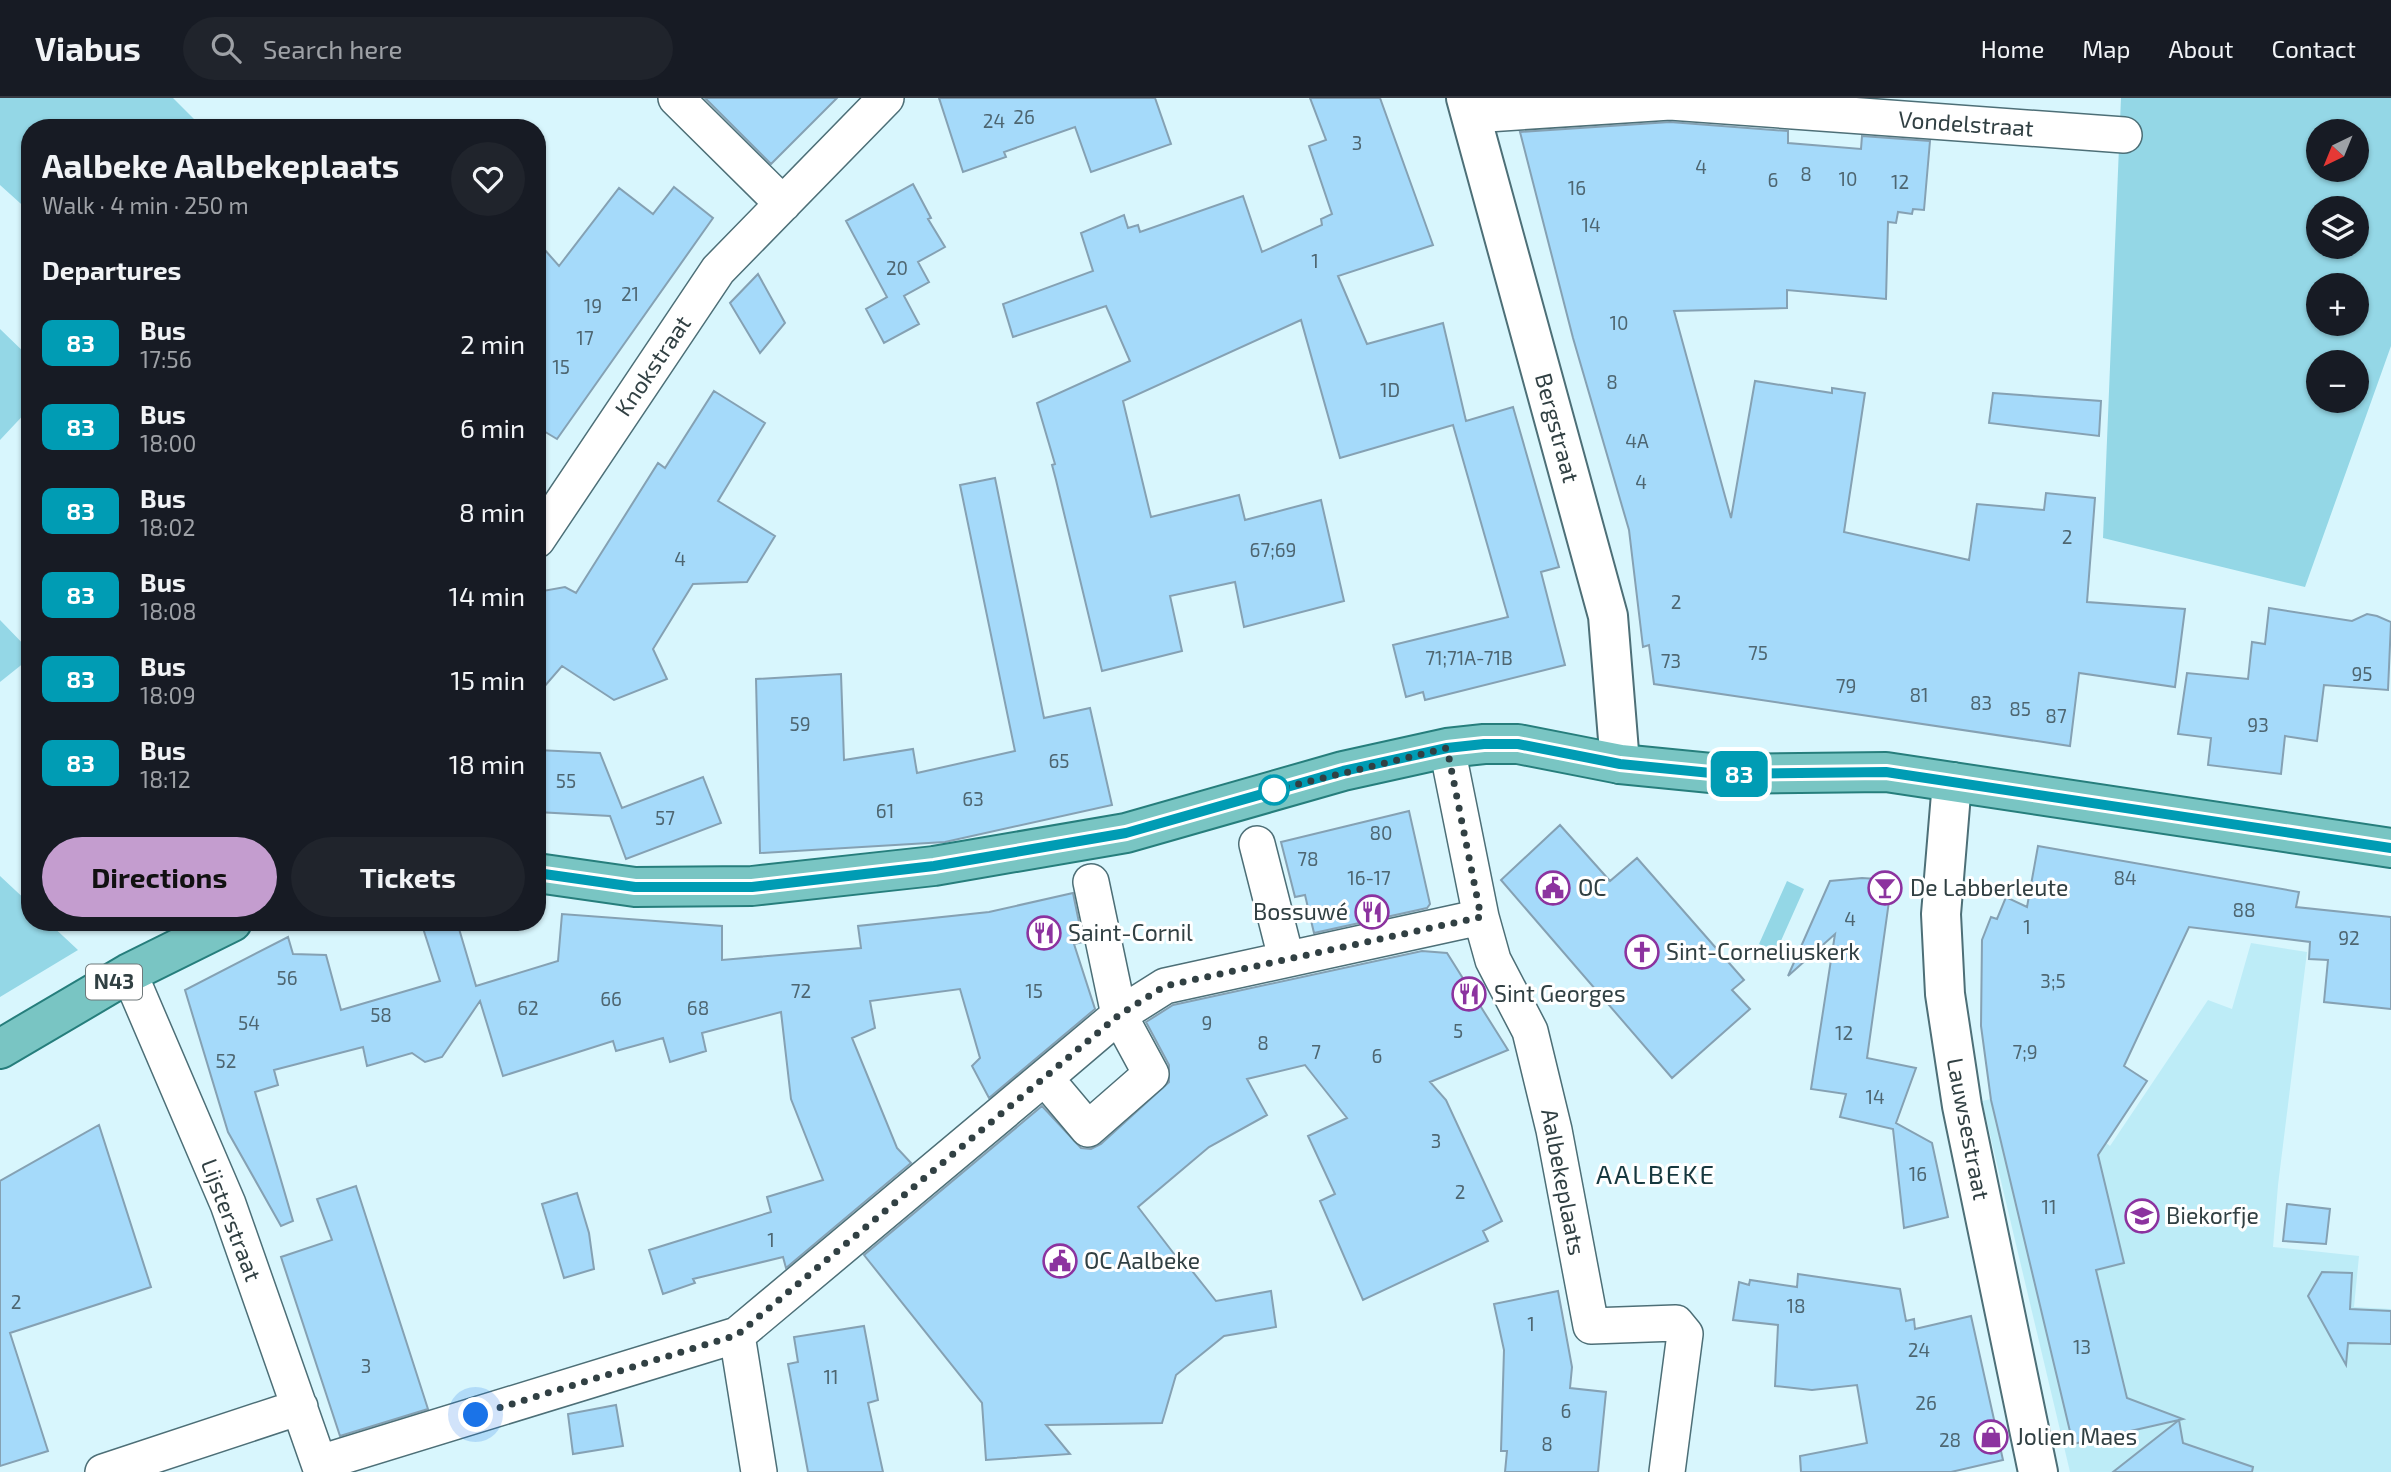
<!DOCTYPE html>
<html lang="en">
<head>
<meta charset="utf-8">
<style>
  body { margin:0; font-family:"Exo 2",sans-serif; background:#20242c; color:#f1f3f6; height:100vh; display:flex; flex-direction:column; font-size:26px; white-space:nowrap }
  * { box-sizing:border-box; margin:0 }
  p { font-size:23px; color:#9ea1a6 }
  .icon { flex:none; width:38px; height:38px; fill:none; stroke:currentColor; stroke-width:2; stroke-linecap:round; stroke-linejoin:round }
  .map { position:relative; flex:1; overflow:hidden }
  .details { position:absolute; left:21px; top:21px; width:525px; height:812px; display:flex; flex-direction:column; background:#171b24; border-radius:28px; box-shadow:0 2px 5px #0004 }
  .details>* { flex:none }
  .badge { padding:0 14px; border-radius:10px; font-size:24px; line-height:46px }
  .needle { width:46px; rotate:223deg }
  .tools { position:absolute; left:2306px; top:21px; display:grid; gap:14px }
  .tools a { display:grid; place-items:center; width:63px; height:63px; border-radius:50%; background:#171b24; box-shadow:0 2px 5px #0004; font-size:35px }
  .you { position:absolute; width:35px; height:35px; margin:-18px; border:5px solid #fff; border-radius:50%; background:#1a73e8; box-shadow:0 0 0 10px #1a73e833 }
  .map>.badge { position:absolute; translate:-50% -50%; box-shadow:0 0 0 4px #fff }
  h2 { padding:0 21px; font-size:26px; line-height:63px }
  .round { display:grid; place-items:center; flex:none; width:74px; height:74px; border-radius:37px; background:#20242c }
  .summary { display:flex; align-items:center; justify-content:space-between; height:119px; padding:0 21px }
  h1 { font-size:33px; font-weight:700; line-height:52px }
  .button { display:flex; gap:14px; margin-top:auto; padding:14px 21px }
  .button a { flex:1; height:80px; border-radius:42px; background:#c49dcf; color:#111; font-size:28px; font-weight:700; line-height:80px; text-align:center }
  .button a+a { background:#20242c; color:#f1f3f6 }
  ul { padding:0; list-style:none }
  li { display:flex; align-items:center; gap:21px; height:84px; padding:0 21px }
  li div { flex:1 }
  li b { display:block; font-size:26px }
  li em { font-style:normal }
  li .badge { min-width:77px; font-weight:700; text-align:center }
  header { display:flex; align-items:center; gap:42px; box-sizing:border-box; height:98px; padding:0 35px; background:#171b24; border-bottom:2px solid #363941 }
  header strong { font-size:33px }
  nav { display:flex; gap:38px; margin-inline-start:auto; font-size:24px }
  .search { width:490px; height:63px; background:#20242c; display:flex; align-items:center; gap:18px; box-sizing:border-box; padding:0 24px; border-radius:38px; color:#9ea1a6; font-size:26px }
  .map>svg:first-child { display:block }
</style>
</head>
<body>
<header>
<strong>Viabus</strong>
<div class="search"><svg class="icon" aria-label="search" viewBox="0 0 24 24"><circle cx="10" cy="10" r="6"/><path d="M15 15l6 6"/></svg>Search here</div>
<nav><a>Home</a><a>Map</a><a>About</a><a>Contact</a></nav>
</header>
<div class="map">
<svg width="2391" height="1374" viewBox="0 0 2391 1374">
  <rect width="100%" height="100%" fill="#d8f6fd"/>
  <path fill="#bdecf7" d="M2251,845l56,9 -29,233 -5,62 86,9 -5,51 37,2v163h-321l-88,-371 76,-17 9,28 43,34 98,-146 24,9z"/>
  <path fill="#94d7e6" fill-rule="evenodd" d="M0,0h173l30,30h-173v84l-30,-27z
    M2121,0h270v248l-86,241 -202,-49zM2319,33h38v39h-38zM2319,110h38v39h-38zM2319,187h38v39h-38zM2319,264h38v39h-38z
    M0,231l30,29v50l-30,32z
    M0,522l30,31v7l-30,24z
    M0,778l30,28v18h18l30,28 -78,47z
    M1787,783l17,8 -28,63 -17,-8z"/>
  <path fill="#a5dafa" stroke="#85a1b3" stroke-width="2" d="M705,0h132l-66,66z
    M939,0h216l16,46 -80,28 -16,-45 -71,25 2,5 -43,15z
    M1310,0h70l53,147 -95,31 29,68 76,-21 23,98 47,-14 46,160 -18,5 24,93 -140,35 -2,-8 -17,5 -13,-52 115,-28 -55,-192 -113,33 -39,-138 -178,81 28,116 88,-22 6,25 76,-20 23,101 -100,26 -9,-45 -65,14 12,55 -80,20 -46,-191 -4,-15 3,-1 -18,-61 93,-42 -24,-55 -93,31 -10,-33 90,-33 -12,-38 43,-18 4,13 10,-3 2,7 103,-36 19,56 60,-27 -1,-6 11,-5 -23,-68 17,-6z
    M1670,24l118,9v12l73,6 1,-13 68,5 -6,69 -11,-1 -1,5 -14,-2 -2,11 -8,-1 -2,77 -99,-9v18l-113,3 57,207 24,-137 77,12v-5l33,5 -21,139 125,28 8,-56 67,6 2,-17 49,5 -8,104 98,7 -10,78 -96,-14 -9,73 -416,-62 -5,-39 -6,2 -14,-117 -56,-192 -53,-206z
    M913,86l18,34 -3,1 17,28 -27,15 11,20 -25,14 15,28 -35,19 -18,-34 21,-12 -41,-76z
    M674,89l39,31 -156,221 -20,-12v-186l22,25 60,-78 34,26z
    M758,176l27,49 -25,30 -30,-50z
    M714,293l51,32 -47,78 57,35 -28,46 -54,2 -40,65 14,30 -53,21 -52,-34 -25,29v-103l28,-5 11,6 82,-130 7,5z
    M1993,295l108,8 -2,35 -110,-13z
    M995,380l49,240 46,-10 22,97 -167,37 -185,11 -4,-174 85,-5 3,86 69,-11 4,24 98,-22 -55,-266z
    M2269,510l83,13 15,-7 10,2 14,6 -3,68 -64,-5 -7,56 -32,-5 -4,38 -73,-9 3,-27 -33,-4 9,-61 61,6 4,-37 13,2z
    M537,652l63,3 22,55 81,-31 18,46 -95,36 -16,-43 -73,-4z
    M1409,713l21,93 -3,4 -113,25 -9,-38 -10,2 -14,-55z
    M1560,727l50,56 27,-23 107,122 -12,10 18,19 -78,69 -171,-198z
    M2038,748l261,46 -3,15 95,10v92l-67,-7 4,-42 -19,-1 1,-17 -121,-15 -65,139 23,15 -49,74 26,108 -28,7 31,128 56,21 -4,1 4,23 70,24 -1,5h-139l66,-52 -106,24 -82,-344 -10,-74 1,-86 9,-23 6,2 9,-22 21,10z
    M1862,780l30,2 -25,178 49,10 -20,55 36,20 16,74 -44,11 -11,-99 -53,-12 6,-23 -35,-5 24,-155 -47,42 42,-95z
    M1073,795l10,49 -9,2 21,65 -106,89 -17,-32 8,-8 -20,-69 -90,12 5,27 -23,10 45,110 14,15 -125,105 -3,-11 -90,22 2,4 -32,11 -14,-44 122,-38 -4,-15 56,-17 -32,-81 -10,-87 -79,21 4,18 -36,11 -7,-24 -47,13 -3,-10 -110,35 -23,-75 -38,56 -17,5 -13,-9 -45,13 -4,-19 -89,23 4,15 -23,7 38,129 -12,5 -53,-94 -43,-142 103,-53 5,17 33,1 15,55 99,-29 -19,-59h36l19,64 82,-25 4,-47 160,12v34l139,-12 -3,-22 131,-14z
    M1422,853l25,2 61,97 -78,32 16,18 56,121 -19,10 5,10 -125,59 -43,-99 15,-7 -27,-58 39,-18 -42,-53 -58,14 20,36 -58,32 -71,60 40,52 3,-2 35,44 55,-10 5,36 -52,9 -48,39 -14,48 -116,2 24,29 -84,6 -4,-57 -118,-148 178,-149 39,42 10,1 10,-5 68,-62v-17l-23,-43 27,-17z
    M99,1027l52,162 -141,46 38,118 -48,15v-285z
    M356,1088l72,223 -88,27 -59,-179 51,-17 -15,-41z
    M577,1095l12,40 5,36 -30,9 -22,-74z
    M2287,1106l43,5 -4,35 -43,-3z
    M2322,1174l30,1 -2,36 41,2v33l-43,-1 -2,22 -38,-69z
    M1798,1176l102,15 6,32 8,-2 1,10 56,-13 32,144 -52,12h-150l-1,-16 67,-13 -10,-58 -45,5 -37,-4 3,-61 -45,-5 6,-38 10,3 1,-5 47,7z
    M1558,1193l14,76 -2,21 36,4 -8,80h-93l2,-21h-6l3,-101 -10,-46z
    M864,1228l14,74 -10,3 15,69h-75l-20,-108 10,-2 -4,-25z
    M616,1307l7,41 -50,8 -5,-40z"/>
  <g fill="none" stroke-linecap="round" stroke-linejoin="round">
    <defs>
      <path id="street" d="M676,0l107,106
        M1472,17l198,-13 454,33
        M537,442l181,-270 168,-172
        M1447,650l34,169 12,43 37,71 24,99 37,196 85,-3 9,11 -18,138
        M1257,746l27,106
        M1091,784l28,133
        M129,875l99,231 94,268
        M1119,917l32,59 -63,55 -43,-51z
        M737,1237l22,137
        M320,1365l417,-128 382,-320 46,-29 316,-69
        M103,1374l197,-65"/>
      <path id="secondary" d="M1466,0l142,518 12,148
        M1952,684l-11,132 4,80 17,112 76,366"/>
      <path id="primary" d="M537,775l98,14 117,-1 182,-20 192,-33 217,-62 104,-23 37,-4h34l102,20 101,10 165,-2 505,76
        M0,951l129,-76 103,-51"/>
    </defs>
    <use href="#street" stroke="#4d6f77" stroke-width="38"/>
    <use href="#secondary" stroke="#4d6f77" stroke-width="42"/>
    <use href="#primary" stroke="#267e7c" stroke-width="42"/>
    <use href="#street" stroke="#fff" stroke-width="35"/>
    <use href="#secondary" stroke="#fff" stroke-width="38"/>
    <use href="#primary" stroke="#79c5c3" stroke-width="38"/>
  </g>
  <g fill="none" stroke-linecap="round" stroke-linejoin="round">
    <defs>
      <path id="line" d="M537,775l98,14h117l182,-21 192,-33 217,-62 104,-23 37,-4h34l102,20 101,10 165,-2 505,76"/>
    </defs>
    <use href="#line" stroke="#fff" stroke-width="16"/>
    <use href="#line" stroke="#009cb4" stroke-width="10"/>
    <path stroke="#314043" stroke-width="7" stroke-dasharray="0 12.6" d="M476,1317l261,-80 382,-320 46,-29 316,-69 -34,-169 -173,42"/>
  </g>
  <defs>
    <symbol id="civic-ring" viewBox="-11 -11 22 22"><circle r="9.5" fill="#fff" stroke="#8c339f" stroke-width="1.5"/><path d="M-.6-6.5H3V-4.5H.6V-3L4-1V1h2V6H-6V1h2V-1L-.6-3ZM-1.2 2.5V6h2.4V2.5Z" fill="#8c339f"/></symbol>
    <symbol id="bar-ring" viewBox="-11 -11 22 22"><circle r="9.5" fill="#fff" stroke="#8c339f" stroke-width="1.5"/><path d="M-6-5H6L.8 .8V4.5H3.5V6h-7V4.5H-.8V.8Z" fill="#8c339f"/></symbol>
    <symbol id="restaurant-ring" viewBox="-11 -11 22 22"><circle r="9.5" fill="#fff" stroke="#8c339f" stroke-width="1.5"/><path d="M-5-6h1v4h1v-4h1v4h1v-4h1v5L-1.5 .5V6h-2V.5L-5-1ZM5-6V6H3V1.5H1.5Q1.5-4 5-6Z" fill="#8c339f"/></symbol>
    <symbol id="church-ring" viewBox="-11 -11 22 22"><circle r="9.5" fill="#fff" stroke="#8c339f" stroke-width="1.5"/><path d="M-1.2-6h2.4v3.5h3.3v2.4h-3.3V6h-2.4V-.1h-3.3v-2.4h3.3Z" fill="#8c339f"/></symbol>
    <symbol id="school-ring" viewBox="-11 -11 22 22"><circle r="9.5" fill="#fff" stroke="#8c339f" stroke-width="1.5"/><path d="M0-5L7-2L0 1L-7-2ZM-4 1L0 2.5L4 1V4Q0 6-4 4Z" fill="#8c339f"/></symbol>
    <symbol id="shop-ring" viewBox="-11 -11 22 22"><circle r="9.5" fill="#fff" stroke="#8c339f" stroke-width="1.5"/><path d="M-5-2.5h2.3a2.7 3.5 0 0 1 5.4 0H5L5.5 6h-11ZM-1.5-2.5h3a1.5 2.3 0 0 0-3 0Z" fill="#8c339f"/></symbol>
  </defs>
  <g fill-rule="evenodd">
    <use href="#civic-ring" x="1534" y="771" width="38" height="38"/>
    <use href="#bar-ring" x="1866" y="771" width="38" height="38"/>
    <use href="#restaurant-ring" x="1353" y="795" width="38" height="38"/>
    <use href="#restaurant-ring" x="1025" y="816" width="38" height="38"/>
    <use href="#church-ring" x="1623" y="835" width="38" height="38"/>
    <use href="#restaurant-ring" x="1450" y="877" width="38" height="38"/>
    <use href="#school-ring" x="2123" y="1099" width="38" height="38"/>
    <use href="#civic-ring" x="1041" y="1144" width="38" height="38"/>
    <use href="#shop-ring" x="1972" y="1320" width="38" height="38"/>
  </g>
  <circle fill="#fff" stroke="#009cb4" stroke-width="3.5" cx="1274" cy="692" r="14"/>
  <g text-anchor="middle" stroke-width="6" stroke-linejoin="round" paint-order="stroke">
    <g font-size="19" fill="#4e6671">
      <text x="1024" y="26">26</text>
      <text x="994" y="30">24</text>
      <text x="1357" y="52">3</text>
      <text x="1701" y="76">4</text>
      <text x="1806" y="83">8</text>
      <text x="1848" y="88">10</text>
      <text x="1773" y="89">6</text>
      <text x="1900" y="91">12</text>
      <text x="1577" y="97">16</text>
      <text x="1591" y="134">14</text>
      <text x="1315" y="170">1</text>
      <text x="897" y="177">20</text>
      <text x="630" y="203">21</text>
      <text x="593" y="215">19</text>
      <text x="1619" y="232">10</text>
      <text x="585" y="247">17</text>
      <text x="561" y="276">15</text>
      <text x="1612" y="291">8</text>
      <text x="1390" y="299">1D</text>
      <text x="1637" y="350">4A</text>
      <text x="1641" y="391">4</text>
      <text x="2067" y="446">2</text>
      <text x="1273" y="459">67;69</text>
      <text x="680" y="468">4</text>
      <text x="1676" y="511">2</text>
      <text x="1758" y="562">75</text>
      <text x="1469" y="567">71;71A-71B</text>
      <text x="1671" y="570">73</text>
      <text x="2362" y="583">95</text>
      <text x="1846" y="595">79</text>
      <text x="1919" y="604">81</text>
      <text x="1981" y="612">83</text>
      <text x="2020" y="618">85</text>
      <text x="2056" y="625">87</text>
      <text x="800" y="633">59</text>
      <text x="2258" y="634">93</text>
      <text x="1059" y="670">65</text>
      <text x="566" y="690">55</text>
      <text x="973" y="708">63</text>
      <text x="885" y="720">61</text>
      <text x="665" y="727">57</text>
      <text x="1381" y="742">80</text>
      <text x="1308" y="768">78</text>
      <text x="1369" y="787">16-17</text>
      <text x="2125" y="787">84</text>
      <text x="2244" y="819">88</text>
      <text x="1850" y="828">4</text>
      <text x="2027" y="836">1</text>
      <text x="2349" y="847">92</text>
      <text x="287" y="887">56</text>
      <text x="2053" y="890">3;5</text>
      <text x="801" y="900">72</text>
      <text x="1034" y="900">15</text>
      <text x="611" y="908">66</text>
      <text x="528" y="917">62</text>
      <text x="698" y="917">68</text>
      <text x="381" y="924">58</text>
      <text x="249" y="932">54</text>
      <text x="1207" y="932">9</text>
      <text x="1458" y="940">5</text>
      <text x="1844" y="942">12</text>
      <text x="1263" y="952">8</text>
      <text x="1316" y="961">7</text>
      <text x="2025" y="961">7;9</text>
      <text x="1377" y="965">6</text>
      <text x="226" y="970">52</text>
      <text x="1875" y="1006">14</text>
      <text x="1436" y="1050">3</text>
      <text x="1918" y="1083">16</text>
      <text x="1460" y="1101">2</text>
      <text x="2049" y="1116">11</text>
      <text x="771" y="1149">1</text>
      <text x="16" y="1211">2</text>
      <text x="1796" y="1215">18</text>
      <text x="1531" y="1233">1</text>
      <text x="2082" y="1256">13</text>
      <text x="1919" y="1259">24</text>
      <text x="366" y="1275">3</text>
      <text x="831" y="1286">11</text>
      <text x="1926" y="1312">26</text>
      <text x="1566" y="1320">6</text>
      <text x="1950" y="1349">28</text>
      <text x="1547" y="1353">8</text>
    </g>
    <rect fill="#fff" stroke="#6f797b" stroke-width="2" x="86" y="866.5" width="56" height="35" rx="5"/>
    <g font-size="21" font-weight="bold" fill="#314043">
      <text x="114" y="891">N43</text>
    </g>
    <g font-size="23" fill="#314043" stroke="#fff">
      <text transform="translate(1966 26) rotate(4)" y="8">Vondelstraat</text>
      <text transform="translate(653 268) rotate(-56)" y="8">Knokstraat</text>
      <text transform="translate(1557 330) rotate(75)" y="8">Bergstraat</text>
      <text transform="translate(1968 1031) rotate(79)" y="8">Lauwsestraat</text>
      <text transform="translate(1563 1084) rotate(79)" y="8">Aalbekeplaats</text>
      <text transform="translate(231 1122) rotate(69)" y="8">Lijsterstraat</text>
    </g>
    <g font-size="23" fill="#314043" stroke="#fff" text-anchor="start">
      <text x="1578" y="798">OC</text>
      <text x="1910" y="798">De Labberleute</text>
      <text x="1348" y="822" text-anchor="end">Bossuwé</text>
      <text x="1068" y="843">Saint-Cornil</text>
      <text x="1666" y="862">Sint-Corneliuskerk</text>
      <text x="1494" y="904">Sint Georges</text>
      <text x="2166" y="1126">Biekorfje</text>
      <text x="1084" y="1171">OC Aalbeke</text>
      <text x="2016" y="1347">Jolien Maes</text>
    </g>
    <g font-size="26" letter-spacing="2" fill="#16383f" stroke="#fff">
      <text x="1656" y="1086">AALBEKE</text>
    </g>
  </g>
</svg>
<div class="tools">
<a><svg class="needle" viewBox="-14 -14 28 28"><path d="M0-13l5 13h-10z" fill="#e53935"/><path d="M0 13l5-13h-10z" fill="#9ea1a6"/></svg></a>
<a><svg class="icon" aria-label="layers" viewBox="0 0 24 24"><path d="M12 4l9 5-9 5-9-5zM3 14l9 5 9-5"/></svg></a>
<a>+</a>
<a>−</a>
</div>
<div class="you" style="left:476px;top:1317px"></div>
<b class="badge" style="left:1739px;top:676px;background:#009cb4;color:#fff">83</b>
<section class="details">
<div class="summary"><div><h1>Aalbeke Aalbekeplaats</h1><p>Walk · 4 min · 250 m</p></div><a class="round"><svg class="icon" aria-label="heart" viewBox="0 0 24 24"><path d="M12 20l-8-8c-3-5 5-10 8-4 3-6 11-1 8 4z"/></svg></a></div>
<h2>Departures</h2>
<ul>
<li><span class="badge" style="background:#009cb4;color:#fff">83</span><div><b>Bus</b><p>17:56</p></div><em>2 min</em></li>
<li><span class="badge" style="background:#009cb4;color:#fff">83</span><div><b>Bus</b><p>18:00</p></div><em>6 min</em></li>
<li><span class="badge" style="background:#009cb4;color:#fff">83</span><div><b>Bus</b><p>18:02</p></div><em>8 min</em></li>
<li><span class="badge" style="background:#009cb4;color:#fff">83</span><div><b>Bus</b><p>18:08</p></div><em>14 min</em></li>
<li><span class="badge" style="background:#009cb4;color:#fff">83</span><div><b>Bus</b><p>18:09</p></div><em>15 min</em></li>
<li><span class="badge" style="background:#009cb4;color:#fff">83</span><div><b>Bus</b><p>18:12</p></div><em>18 min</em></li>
</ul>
<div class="button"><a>Directions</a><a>Tickets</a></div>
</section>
</div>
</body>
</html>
